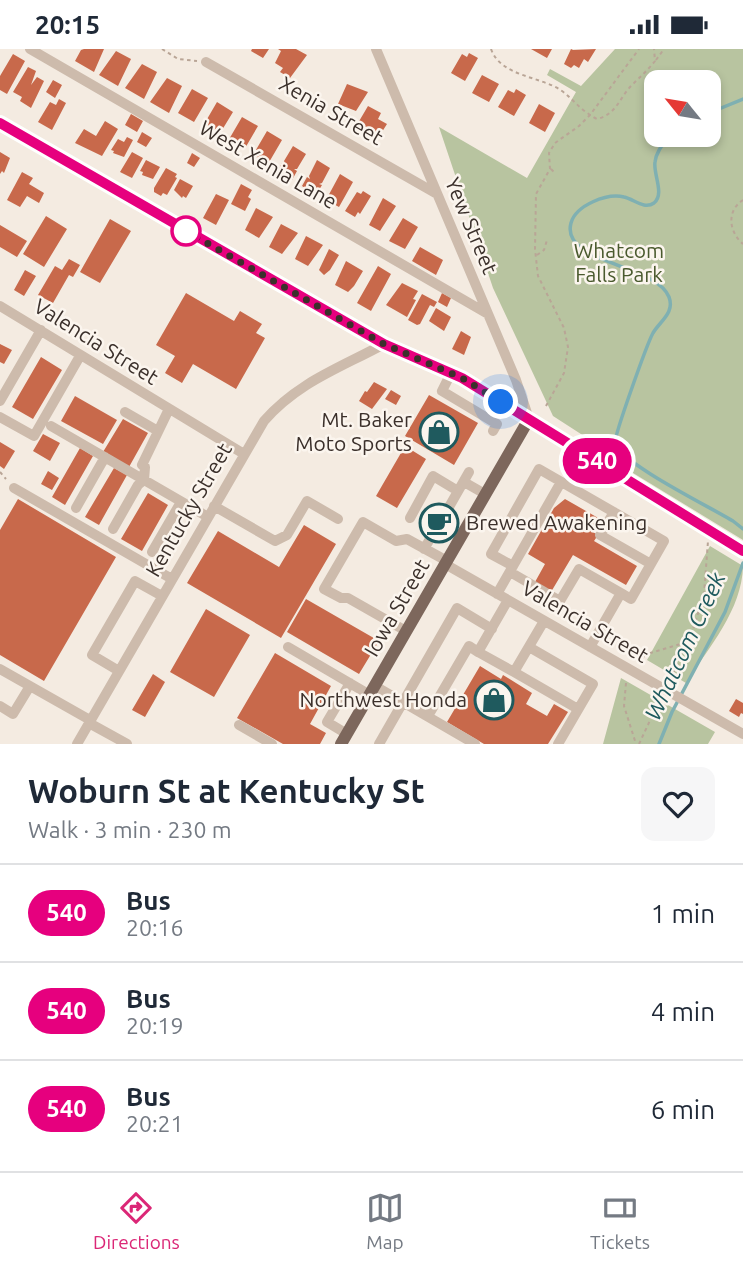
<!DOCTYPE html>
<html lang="en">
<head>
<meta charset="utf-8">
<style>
  body { margin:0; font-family:Ubuntu,sans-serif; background:#f6f6f7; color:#1f2937; height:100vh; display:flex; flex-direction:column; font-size:26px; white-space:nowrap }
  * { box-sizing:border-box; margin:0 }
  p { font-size:23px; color:#747a83 }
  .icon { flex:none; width:38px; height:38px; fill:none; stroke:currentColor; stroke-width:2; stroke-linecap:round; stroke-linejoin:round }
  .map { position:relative; height:695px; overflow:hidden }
  .sheet { display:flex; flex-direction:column; background:#fff; flex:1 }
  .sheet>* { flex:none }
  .badge { padding:0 14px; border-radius:23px; font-size:24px; line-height:46px }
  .needle { width:46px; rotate:300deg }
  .tools { position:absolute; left:644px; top:21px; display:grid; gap:14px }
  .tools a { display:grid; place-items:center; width:77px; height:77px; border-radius:14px; background:#fff; box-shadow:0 4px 10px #0003; font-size:35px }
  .you { position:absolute; width:35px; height:35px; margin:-18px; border:5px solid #fff; border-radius:50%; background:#1a73e8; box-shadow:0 0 0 10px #1a73e833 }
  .map>.badge { position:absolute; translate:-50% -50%; box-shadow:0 0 0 4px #fff }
  .round { display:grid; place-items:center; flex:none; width:74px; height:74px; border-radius:14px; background:#f6f6f7 }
  .head { display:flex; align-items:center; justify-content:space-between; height:119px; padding:0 28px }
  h1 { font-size:33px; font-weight:700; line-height:52px }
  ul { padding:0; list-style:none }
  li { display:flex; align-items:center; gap:21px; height:98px; padding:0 28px; border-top:2px solid #e0e1e3 }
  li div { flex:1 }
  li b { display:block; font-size:26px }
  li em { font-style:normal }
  li .badge { min-width:77px; font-weight:700; text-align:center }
  .status { display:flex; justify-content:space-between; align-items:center; height:49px; padding:0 35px; background:#fff; direction:ltr }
  .status svg { height:19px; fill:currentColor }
  .dock { display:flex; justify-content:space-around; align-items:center; height:98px; border-top:2px solid #e0e1e3; background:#fff; font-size:19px; color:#747a83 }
  .dock a { display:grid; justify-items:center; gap:4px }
  .dock .on { color:#db2777 }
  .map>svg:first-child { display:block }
</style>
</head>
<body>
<div class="status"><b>20:15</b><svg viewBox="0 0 49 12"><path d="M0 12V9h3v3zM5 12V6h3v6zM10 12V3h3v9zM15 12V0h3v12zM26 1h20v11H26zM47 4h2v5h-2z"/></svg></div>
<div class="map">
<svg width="743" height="695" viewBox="0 0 743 695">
  <rect width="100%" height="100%" fill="#f4ebe1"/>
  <path fill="#b8c4a0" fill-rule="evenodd" d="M615,0h128v491l-110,-67 -49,-37 -31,-20 -60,-128 -54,-161 88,51 49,-86 -29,-17 3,-6 31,17zM656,33h53v53h-53z
    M710,497l33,20c-1,44 -34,81 -57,117l-39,-23z
    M621,629l94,54 -7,12h-105z"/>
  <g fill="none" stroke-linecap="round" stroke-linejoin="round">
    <path stroke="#7fb0b2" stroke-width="3.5" d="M709,64l34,-14
      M670,86c-7,8 -14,17 -15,27 -2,12 10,32 -1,41 -10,7 -20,-4 -30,-6 -17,-4 -48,8 -53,26 -11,40 85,41 98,74 6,16 -9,24 -16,36 -6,11 -39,103 -38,110 5,20 97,65 118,78l10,8
      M659,695l13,-32 53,-100 18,-49"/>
  </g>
  <path fill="#c8694b" d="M84,0h20l-10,23 -19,-11 6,-11z
    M252,0h17l-6,9 -12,-7z
    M278,0h18l11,6 -17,23 -10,-6 3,-4 -8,-5 6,-12z
    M531,0h21l-5,9z
    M571,0l2,1 23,-1 -8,13 -4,-3 -5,9 -5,-3 -3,3 -7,-4z
    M116,2l15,8 -13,27 -19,-11z
    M469,4l9,5 -13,23 -14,-8 11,-19 5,3z
    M13,5l12,7 -18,33 -7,-4v-14z
    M142,15l15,8 -13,27 -19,-11z
    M28,18l8,4 -5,14 6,-8 7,4 -13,27 -11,-7 2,-4 -9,-5z
    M482,26l17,9 -10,18 -17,-9z
    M167,29l15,8 -13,27 -19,-11z
    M53,31l9,5 -7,13 -9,-6z
    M347,35l21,8 -12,19 -18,-7z
    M192,40l16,9 -14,24 -16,-9z
    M516,40l10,6 -12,21 -16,-9 10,-17 6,3z
    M59,50l7,4 -14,27 -14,-8 12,-20 6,3z
    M217,53l16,10 -14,23 -16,-9z
    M539,55l16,9 -10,19 -16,-9z
    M368,57l13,7 -3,6 9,5 -7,11 -22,-12z
    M131,65l12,7 -6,11 -12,-7z
    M242,68l16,9 -14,24 -16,-9z
    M105,72l13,8 -16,27 -27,-13 9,-14 12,7z
    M267,82l15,9 -14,24 -15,-9z
    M142,83l10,6 -6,9 -9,-5z
    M127,88l6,3 -9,17 -11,-4 1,-2 -3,-1 7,-11 6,3z
    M293,97l13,8 -9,15h-3l3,2 -5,9 -15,-8 5,-9 4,2 -2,-4z
    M0,103l10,6 -6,15 -2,-2 -2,3z
    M132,103l11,6 -11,20 -12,-6z
    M192,104l8,5 -6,9 -7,-4z
    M146,111l14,7 -7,12 -11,-4 1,-3 -3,-1z
    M317,111l13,8 -8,15 -3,1 3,1 -6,10 -14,-9 5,-9 3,2 -1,-3z
    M166,119l11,6 -2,3 2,1 -10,17 -4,-2 -2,3 -7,-4v-4z
    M22,123l11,6 -4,6 15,9 -5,10 -12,-7 -7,11 -13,-7z
    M340,125l13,8 -14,25 -13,-7z
    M180,130l13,7 -7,12 -3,-2 -1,2 -8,-8z
    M241,135l11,6 -4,7 3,2 -6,12 -14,-7z
    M363,142l8,5 -11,18 -2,-2 -3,5 -10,-6 12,-19 4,2z
    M216,145l13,6 -13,25 -13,-7z
    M383,149l13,8 -16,25 -11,-6z
    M256,159l17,9 -14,21 -14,-8z
    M46,167l21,13 -23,38 -21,-13z
    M403,169l15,9 -13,22 -16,-8z
    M110,170l21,12 -31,52 -20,-11z
    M281,175l17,9 -16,21 -13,-7z
    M0,176l27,16 -10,16 -17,-10z
    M306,187l17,9 -15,21 -13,-7z
    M420,198l23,13 -7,15 -24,-14z
    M329,200l10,6 -9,15 -6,5 -5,-5z
    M69,210l11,6 -7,12 -4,-2 -16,28 -15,-8 17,-29 7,4z
    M346,212l17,10 -9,15 -6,6 -13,-7z
    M378,217l13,8 -20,37 -14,-8z
    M25,221l11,6 -12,20 -10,-6z
    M402,234l16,8 -5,8 3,1 -9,17 -21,-12z
    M186,244l48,28 6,-10 22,13 -6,9 9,5 -29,51 -43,-25 -11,19 -17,-10 10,-17 -19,-11z
    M442,244l9,5 -4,9 -9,-5z
    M422,245l15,8 -3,5 -4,-2 -10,19 -3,1 -9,-5z
    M436,259l15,9 -7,14 -15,-10z
    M461,282l10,6 -7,18 -12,-6z
    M0,295l12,6 -8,14 -4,-2z
    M41,308l21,13 -29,49 -21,-12z
    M374,333l13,7 -15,20 -13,-8 6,-10 2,1z
    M391,341l10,6 -5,9 -11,-6z
    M429,346l49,28 -24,42 -49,-29z
    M75,347l42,24 -14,24 -42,-23z
    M123,370l25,14 -19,34 -26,-15z
    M43,385l17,9 -10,18 -17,-10z
    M0,393l15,9 -11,18 -4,-3z
    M405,397l21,13 -29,49 -21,-12z
    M80,399l13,8 -28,49 -13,-8z
    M114,419l13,7 -28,50 -14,-8z
    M48,422l11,7 -7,12 -11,-6z
    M148,444l20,12 -26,46 -21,-12z
    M18,450l98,58 -72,124 -44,-26v-125z
    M565,450l35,20 -7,13 5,3 -4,6 43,25 -11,19 -53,-30 -22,37 -16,-10 10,-18 -17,-10 26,-46z
    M304,476l32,19 -55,94 -94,-55 31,-52 61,36z
    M306,550l73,42 -20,33 -72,-42z
    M206,560l44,26 -36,62 -44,-25z
    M275,604l56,33 -21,38 16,9 -6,11h-37l-46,-26z
    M480,617l21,13 2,-4 29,18 -6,11 21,12 7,-12 14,8 -20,32h-64l-37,-22z
    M153,625l12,8 -20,35 -13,-7z
    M736,650l7,4v11l-2,-1 -2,4 -10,-6z"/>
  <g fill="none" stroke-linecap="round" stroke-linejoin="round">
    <path stroke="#b9a596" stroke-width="2" stroke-dasharray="3.5 3.5" stroke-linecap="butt" d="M162,0l16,10 19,2
      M491,0c10,28 50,27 71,42 13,10 18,19 35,28 20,-5 22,-21 35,-34 8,-8 16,-15 23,-24l-1,-12
      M656,11l8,-11
      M551,120l4,4
      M743,151c-17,11 -14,32 0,44
      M537,206l7,-5 3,-10
      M546,357l18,-33 4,-26 -4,-19 -26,-52 -3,-27 1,-55 14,-25 -1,-16 6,-10 24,-17 11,-11 49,-66
      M0,423l6,7
      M638,612l9,-7 40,-12
      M670,630l21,-43 13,-42 4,-53
      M626,634l-2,23 12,38
      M639,695l21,-45"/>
    <path stroke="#cdbbac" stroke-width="10" d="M30,0l458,265
      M376,0l140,331 13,39 214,132
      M206,13l231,132
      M0,257l244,148
      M451,324l-9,18 55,33 -4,7
      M0,352l41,-71
      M125,363l33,19
      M0,368l34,19 46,-80
      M51,377l157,91
      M464,433l21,12
      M14,439l158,91
      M214,457l61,35 12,-6 20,-34 31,18
      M76,459l29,-51
      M614,463l-14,23 51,29
      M410,469l23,-42 25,15
      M113,480l25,-44 6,-5 1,-13 -3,-2 27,-56
      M430,490c14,-7 20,-17 19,-32
      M424,500l6,-10v-11l9,-17 10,-4 20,-35
      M152,503l29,-50
      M445,515l298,170
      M513,517l-22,-12 48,-85 125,72 -33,58 -10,-6 -31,54
      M510,523l50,29 19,-32 42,24
      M497,545l64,-112
      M544,572l-30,51 64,37
      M406,582l-58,-33h-7l-17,-9 39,-67 33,19 11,-2 40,22
      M288,598l82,48
      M529,598l64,37 -35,60
      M478,603l36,20
      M0,620l90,51
      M119,622l-27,-16 43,-74 27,15
      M375,637l100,58
      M0,657l13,8 17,-28
      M428,667l41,-70 9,6 30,-52
      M89,674l38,21
      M239,676l33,19
      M347,685l-20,-12 23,-39
      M77,695l187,-323c34,-39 76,-53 120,-77
      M379,695l78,-136 35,21"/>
    <path stroke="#7d675c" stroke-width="12" d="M0,74l384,221 78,34 67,41 -188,325"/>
  </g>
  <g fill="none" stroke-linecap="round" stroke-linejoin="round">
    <defs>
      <path id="line" d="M0,74l384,221 78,34 281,173"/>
    </defs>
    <use href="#line" stroke="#fff" stroke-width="16"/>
    <use href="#line" stroke="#e6007e" stroke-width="10"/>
    <path stroke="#3b302b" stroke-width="7" stroke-dasharray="0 12.6" d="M186,182l198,113 78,34 39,24"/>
  </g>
  <defs>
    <symbol id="shop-ring" viewBox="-11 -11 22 22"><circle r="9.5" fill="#fbf5ee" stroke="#1f5a5e" stroke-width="1.5"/><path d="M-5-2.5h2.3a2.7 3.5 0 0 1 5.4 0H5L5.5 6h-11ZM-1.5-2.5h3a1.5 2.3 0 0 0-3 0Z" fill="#1f5a5e"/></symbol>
    <symbol id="cafe-ring" viewBox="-11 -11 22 22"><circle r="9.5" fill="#fbf5ee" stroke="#1f5a5e" stroke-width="1.5"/><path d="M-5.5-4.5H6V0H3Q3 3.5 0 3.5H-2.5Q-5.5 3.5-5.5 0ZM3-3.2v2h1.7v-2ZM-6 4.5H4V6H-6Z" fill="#1f5a5e"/></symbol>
  </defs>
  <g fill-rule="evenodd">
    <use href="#shop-ring" x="417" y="361" width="44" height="44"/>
    <use href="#cafe-ring" x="417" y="452" width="44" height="44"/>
    <use href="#shop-ring" x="472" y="629" width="44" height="44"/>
  </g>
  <circle fill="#fff" stroke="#e6007e" stroke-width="3.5" cx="186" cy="182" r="14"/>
  <g text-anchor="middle" stroke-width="5" stroke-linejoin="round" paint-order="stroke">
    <g font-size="21" fill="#3b302b" stroke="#fbf5ee">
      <text transform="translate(331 62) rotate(30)" y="7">Xenia Street</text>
      <text transform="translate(268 116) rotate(30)" y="7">West Xenia Lane</text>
      <text transform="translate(471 177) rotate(67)" y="7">Yew Street</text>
      <text transform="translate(96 293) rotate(32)" y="7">Valencia Street</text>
      <text transform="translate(189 461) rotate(-60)" y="7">Kentucky Street</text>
      <text transform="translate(397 559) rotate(-60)" y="7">Iowa Street</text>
      <text transform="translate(585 573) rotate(30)" y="7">Valencia Street</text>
    </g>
    <g font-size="21" fill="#4a5a2e" stroke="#fbf5ee">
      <text x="619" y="209">Whatcom<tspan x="619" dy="24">Falls Park</tspan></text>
    </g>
    <g font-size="21" fill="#3b302b" stroke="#fbf5ee" text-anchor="end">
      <text x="412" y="378">Mt. Baker<tspan x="412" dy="24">Moto Sports</tspan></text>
      <text x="466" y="481" text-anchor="start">Brewed Awakening</text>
      <text x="467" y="658">Northwest Honda</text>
    </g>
    <g font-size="23" font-style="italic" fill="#1f5a5e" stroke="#fbf5ee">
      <text transform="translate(685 597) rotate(-65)" y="8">Whatcom Creek</text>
    </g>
  </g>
</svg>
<div class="tools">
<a><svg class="needle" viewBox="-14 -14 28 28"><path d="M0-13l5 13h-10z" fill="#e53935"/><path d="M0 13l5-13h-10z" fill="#747a83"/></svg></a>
</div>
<div class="you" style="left:501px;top:353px"></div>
<b class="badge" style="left:597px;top:412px;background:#e6007e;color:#fff">540</b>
</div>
<section class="sheet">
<div class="head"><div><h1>Woburn St at Kentucky St</h1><p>Walk · 3 min · 230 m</p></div><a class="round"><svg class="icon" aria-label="heart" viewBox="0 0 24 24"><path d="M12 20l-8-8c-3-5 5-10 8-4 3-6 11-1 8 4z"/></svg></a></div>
<ul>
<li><span class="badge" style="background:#e6007e;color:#fff">540</span><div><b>Bus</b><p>20:16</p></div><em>1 min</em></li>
<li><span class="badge" style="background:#e6007e;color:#fff">540</span><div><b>Bus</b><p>20:19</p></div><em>4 min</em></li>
<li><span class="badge" style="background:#e6007e;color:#fff">540</span><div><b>Bus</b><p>20:21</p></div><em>6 min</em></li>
</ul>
</section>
<nav class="dock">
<a class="on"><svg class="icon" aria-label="directions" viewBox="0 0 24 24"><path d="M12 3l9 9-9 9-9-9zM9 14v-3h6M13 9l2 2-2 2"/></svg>Directions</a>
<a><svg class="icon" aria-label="map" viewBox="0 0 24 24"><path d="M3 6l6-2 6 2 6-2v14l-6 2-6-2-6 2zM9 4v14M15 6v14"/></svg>Map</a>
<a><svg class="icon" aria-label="tickets" viewBox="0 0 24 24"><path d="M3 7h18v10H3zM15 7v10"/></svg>Tickets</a>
</nav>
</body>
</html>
